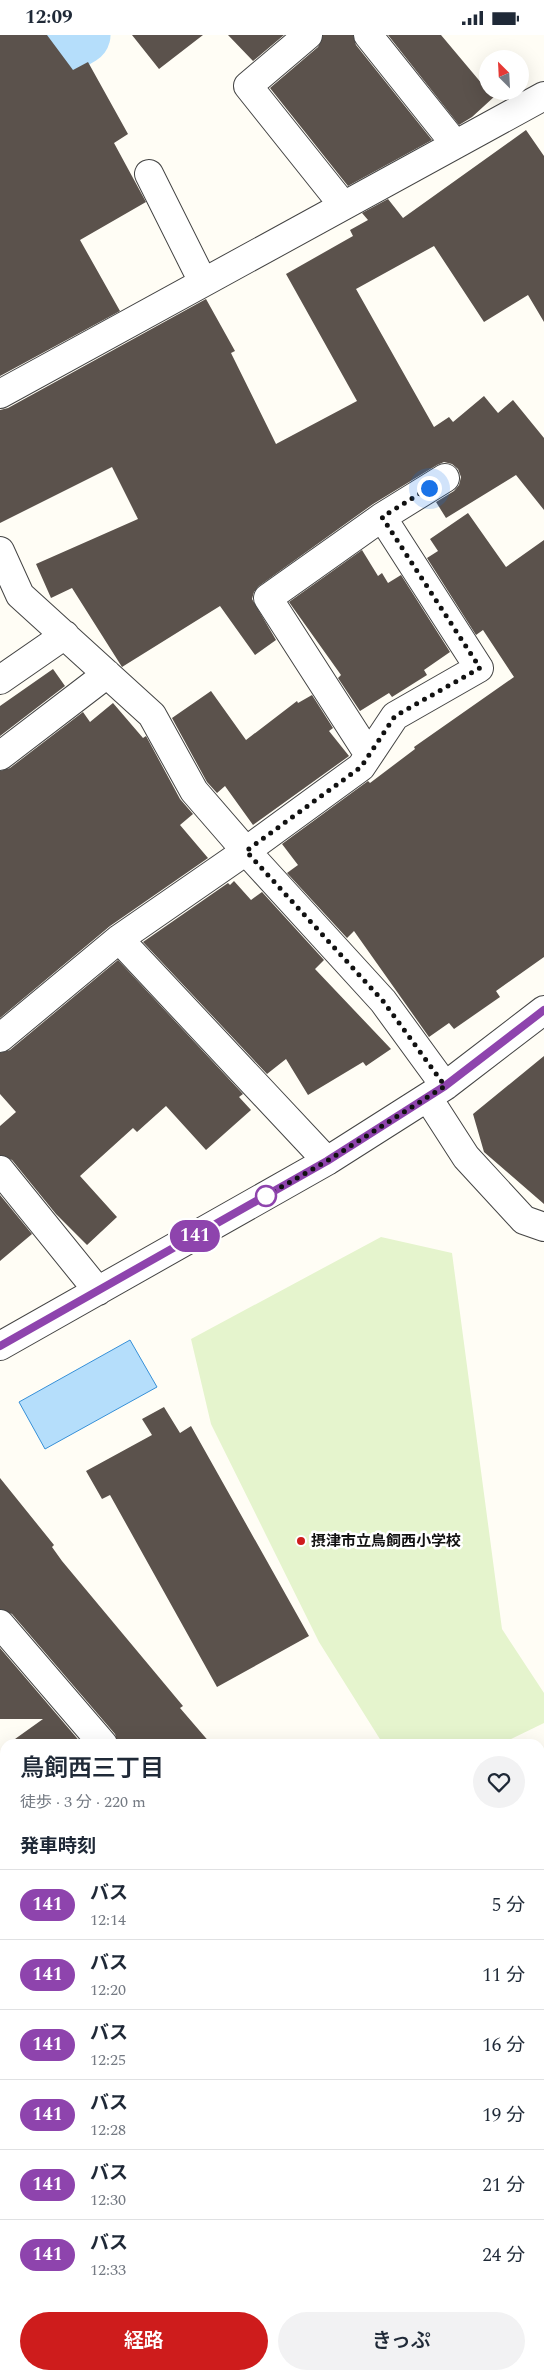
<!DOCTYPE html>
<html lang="ja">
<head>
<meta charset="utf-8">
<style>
  body { margin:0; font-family:Spectral,"Noto Sans JP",serif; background:#f2f2f3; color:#1f2937; height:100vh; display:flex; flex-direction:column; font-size:19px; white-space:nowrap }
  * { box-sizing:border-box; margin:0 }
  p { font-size:16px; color:#747a83 }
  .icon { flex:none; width:28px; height:28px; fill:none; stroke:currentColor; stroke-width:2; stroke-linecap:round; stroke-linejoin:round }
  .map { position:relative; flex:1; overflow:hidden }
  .details { position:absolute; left:0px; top:1704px; width:545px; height:641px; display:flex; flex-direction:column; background:#fff; border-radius:15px 15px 0 0; box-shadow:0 5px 20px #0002 }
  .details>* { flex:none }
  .badge { padding:0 10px; border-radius:16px; font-size:18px; line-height:32px }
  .needle { width:32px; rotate:336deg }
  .controls { position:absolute; left:479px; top:15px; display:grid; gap:10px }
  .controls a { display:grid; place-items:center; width:50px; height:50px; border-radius:50%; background:#fff; box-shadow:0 5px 20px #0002; font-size:25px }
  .you { position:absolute; width:25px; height:25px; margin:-12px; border:4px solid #fff; border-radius:50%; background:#1a73e8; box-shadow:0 0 0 8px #1a73e833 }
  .map>.badge { position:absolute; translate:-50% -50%; box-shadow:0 0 0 2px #fff }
  h2 { padding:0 20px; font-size:19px; line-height:45px }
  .round { display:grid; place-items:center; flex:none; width:52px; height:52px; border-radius:26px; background:#f2f2f3 }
  .overview { display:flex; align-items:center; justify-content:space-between; height:85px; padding:0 20px }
  h1 { font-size:24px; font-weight:600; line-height:38px }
  .button { display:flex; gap:10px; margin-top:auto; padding:10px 20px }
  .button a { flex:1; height:58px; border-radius:30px; background:#ce1c1c; color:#fff; font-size:20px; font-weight:600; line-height:58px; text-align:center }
  .button a+a { background:#f2f2f3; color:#1f2937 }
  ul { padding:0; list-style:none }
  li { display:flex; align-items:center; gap:15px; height:70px; padding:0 20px; border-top:1px solid #e0e1e3 }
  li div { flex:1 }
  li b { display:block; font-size:19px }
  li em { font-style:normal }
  li .badge { min-width:55px; font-weight:700; text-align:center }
  .status { display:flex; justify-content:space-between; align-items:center; height:35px; padding:0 25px; background:#fff; direction:ltr }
  .status svg { height:14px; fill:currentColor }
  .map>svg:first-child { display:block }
</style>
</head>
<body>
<div class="status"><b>12:09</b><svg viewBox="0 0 49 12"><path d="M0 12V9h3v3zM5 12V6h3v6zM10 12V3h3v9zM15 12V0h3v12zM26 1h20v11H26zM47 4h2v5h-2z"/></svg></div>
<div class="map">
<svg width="544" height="2344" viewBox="0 0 544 2344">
  <rect width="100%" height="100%" fill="#fffdf5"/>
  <path fill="#d3eeba" d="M5,1983v357h328l3,4h-336v-358z"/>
  <path fill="#e5f4cd" d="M381,1202l71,16 50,376 42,64v30l-43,21h-118l-64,-102 -108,-218 -20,-85z"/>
  <path fill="#b5defb" stroke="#3690d8" d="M130,1305l27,47 -112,62 -26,-47z"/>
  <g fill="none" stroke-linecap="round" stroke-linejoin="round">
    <path stroke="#b5defb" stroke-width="59" d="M0,48l81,-48"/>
  </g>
  <path fill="#5b524c" d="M0,0h47l26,35 15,-8 40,72 -14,9 32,59 -66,38 40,71 -120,65z
    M132,0h71l-44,34z
    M228,0h56l-31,26z
    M323,0h30l3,10 76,95 -84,46 -78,-98 48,-41z
    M388,0h53l47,56 7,5 -23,21 -13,8z
    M526,95l18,26v166l-16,-27 -44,27 -50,-76 -78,43 78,138 15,-10 4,5 31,-26 14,17 15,-13 31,38v72l-28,-35 -70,43 -10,-16 18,-11 5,-6 2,-8 -3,-8 -6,-5 -8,-2 -7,3 -64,39 -114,82 -5,6 -2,7 24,41 -21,15 -35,-49 -98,61 -50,-79 -21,10 -15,-34 102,-45 -26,-52 -112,56v-113l8,-2 198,-109 29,52 -4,2 45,91 81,-43 -71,-127 67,-38 -3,-6 18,-10 -6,-7 26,-14 15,19z
    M468,478l38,54 38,-27v417l-48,34 4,6 -46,32 -5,-6 -20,14 -75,-106 -7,7 -60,-65 11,-8 -16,-21 86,-63 2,2 45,-34 -1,-2 100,-70 -31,-47 -7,5 -49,-77 11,-7 -8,-12z
    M362,515l16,26 4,-3 6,10 13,-8 49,77 -26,18 3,5 -35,22 -3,-4 -29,18 -22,-33 3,-3 -52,-73z
    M53,634l12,17 -65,50v-30z
    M211,656l35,49 51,-39 1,2 14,-8 21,33 -4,3 20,25 -96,69 -28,-39 -8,7 -10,-11 -35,-64z
    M113,668l30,35 3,-2 34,63 13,15 -13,11 28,33 -98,68 -110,92v-247l10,-3 73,-56 7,10z
    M234,846l17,19 11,-8 62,68 -9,9 76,80 -25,17 -3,-4 -55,33 -22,-36 -19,15 -124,-132 85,-59 2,2z
    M118,925l125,134 -4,3 12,13 -45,40 -40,-44 -29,26 -4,-4 -53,48 37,41 -30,28 -31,-31 -44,-54 -12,-5v-29l16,-14 -16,-18v-41l10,-3z
    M544,1021v148l-60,-52 -11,-38z
    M0,1160l32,39 -32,27z
    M164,1372l16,26 11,-7 118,210 -92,51 -107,-192 -8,4 -16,-28 66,-36 -10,-16z
    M0,1443l54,67 -2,2 10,14 121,145 -3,2 31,36h-93l-3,-10 -103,-120 -12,-5z
    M0,1613l82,96h-74l35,-25h-43z"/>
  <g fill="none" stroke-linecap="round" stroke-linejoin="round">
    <defs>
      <path id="minor" d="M308,0l-60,51 95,119
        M368,0l87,109
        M149,139l54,108
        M0,359l544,-298
        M0,516l20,44 132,120 42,76 52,60 137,150 62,85
        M0,645l65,-45
        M369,720l-101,-157 114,-81 63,-39
        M0,721l107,-82
        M119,904l208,222
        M0,1003l119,-99 127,-88 115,-84 34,-51 84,-48 -97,-151
        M428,1063l38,59 58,63 20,7
        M0,1135l98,121
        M0,1311l327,-185 118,-75 99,-76
        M0,1589l103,120
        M0,1945l5,-3
        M542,2090l2,5
        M540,2217l4,-1
        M540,2299l4,-2
        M373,2340l3,4
        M445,2344l9,-4"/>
    </defs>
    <use href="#minor" stroke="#444" stroke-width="30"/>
    <use href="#minor" stroke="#fff" stroke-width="28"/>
  </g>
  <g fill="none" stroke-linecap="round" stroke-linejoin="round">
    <defs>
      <path id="line" d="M0,1311l327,-185 118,-75 99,-76"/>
    </defs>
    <use href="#line" stroke="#fff" stroke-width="11"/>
    <use href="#line" stroke="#8e44ad" stroke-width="8"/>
    <path stroke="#111" stroke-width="5" stroke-dasharray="0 9" d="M266,1161l-4,2 65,-37 118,-75 -62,-85 -137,-150 115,-84 34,-51 85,-48 -98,-151 47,-29"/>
  </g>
  <circle fill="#fff" stroke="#8e44ad" stroke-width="2.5" cx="266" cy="1161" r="10"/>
  <circle fill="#ce1c1c" stroke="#fff" stroke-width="2" cx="301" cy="1506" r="5"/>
  <g text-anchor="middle" stroke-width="5" stroke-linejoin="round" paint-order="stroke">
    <g font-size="15" font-weight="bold" fill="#111" stroke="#fff" text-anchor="start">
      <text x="311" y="1511">摂津市立鳥飼西小学校</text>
    </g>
  </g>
</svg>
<div class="controls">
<a><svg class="needle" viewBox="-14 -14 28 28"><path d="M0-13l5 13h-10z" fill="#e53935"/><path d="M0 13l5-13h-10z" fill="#747a83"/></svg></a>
</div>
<div class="you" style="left:429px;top:453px"></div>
<b class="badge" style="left:195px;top:1201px;background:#8e44ad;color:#fff">141</b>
<section class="details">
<div class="overview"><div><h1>鳥飼西三丁目</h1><p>徒歩 · 3 分 · 220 m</p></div><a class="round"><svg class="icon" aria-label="heart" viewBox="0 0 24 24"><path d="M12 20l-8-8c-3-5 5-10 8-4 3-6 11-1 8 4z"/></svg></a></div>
<h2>発車時刻</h2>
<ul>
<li><span class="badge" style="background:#8e44ad;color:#fff">141</span><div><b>バス</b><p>12:14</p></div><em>5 分</em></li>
<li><span class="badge" style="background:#8e44ad;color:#fff">141</span><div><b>バス</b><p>12:20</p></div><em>11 分</em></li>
<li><span class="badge" style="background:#8e44ad;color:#fff">141</span><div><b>バス</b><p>12:25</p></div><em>16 分</em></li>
<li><span class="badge" style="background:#8e44ad;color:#fff">141</span><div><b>バス</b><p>12:28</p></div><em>19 分</em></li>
<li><span class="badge" style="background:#8e44ad;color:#fff">141</span><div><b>バス</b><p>12:30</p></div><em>21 分</em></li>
<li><span class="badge" style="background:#8e44ad;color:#fff">141</span><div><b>バス</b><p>12:33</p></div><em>24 分</em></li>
</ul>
<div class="button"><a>経路</a><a>きっぷ</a></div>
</section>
</div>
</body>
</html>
